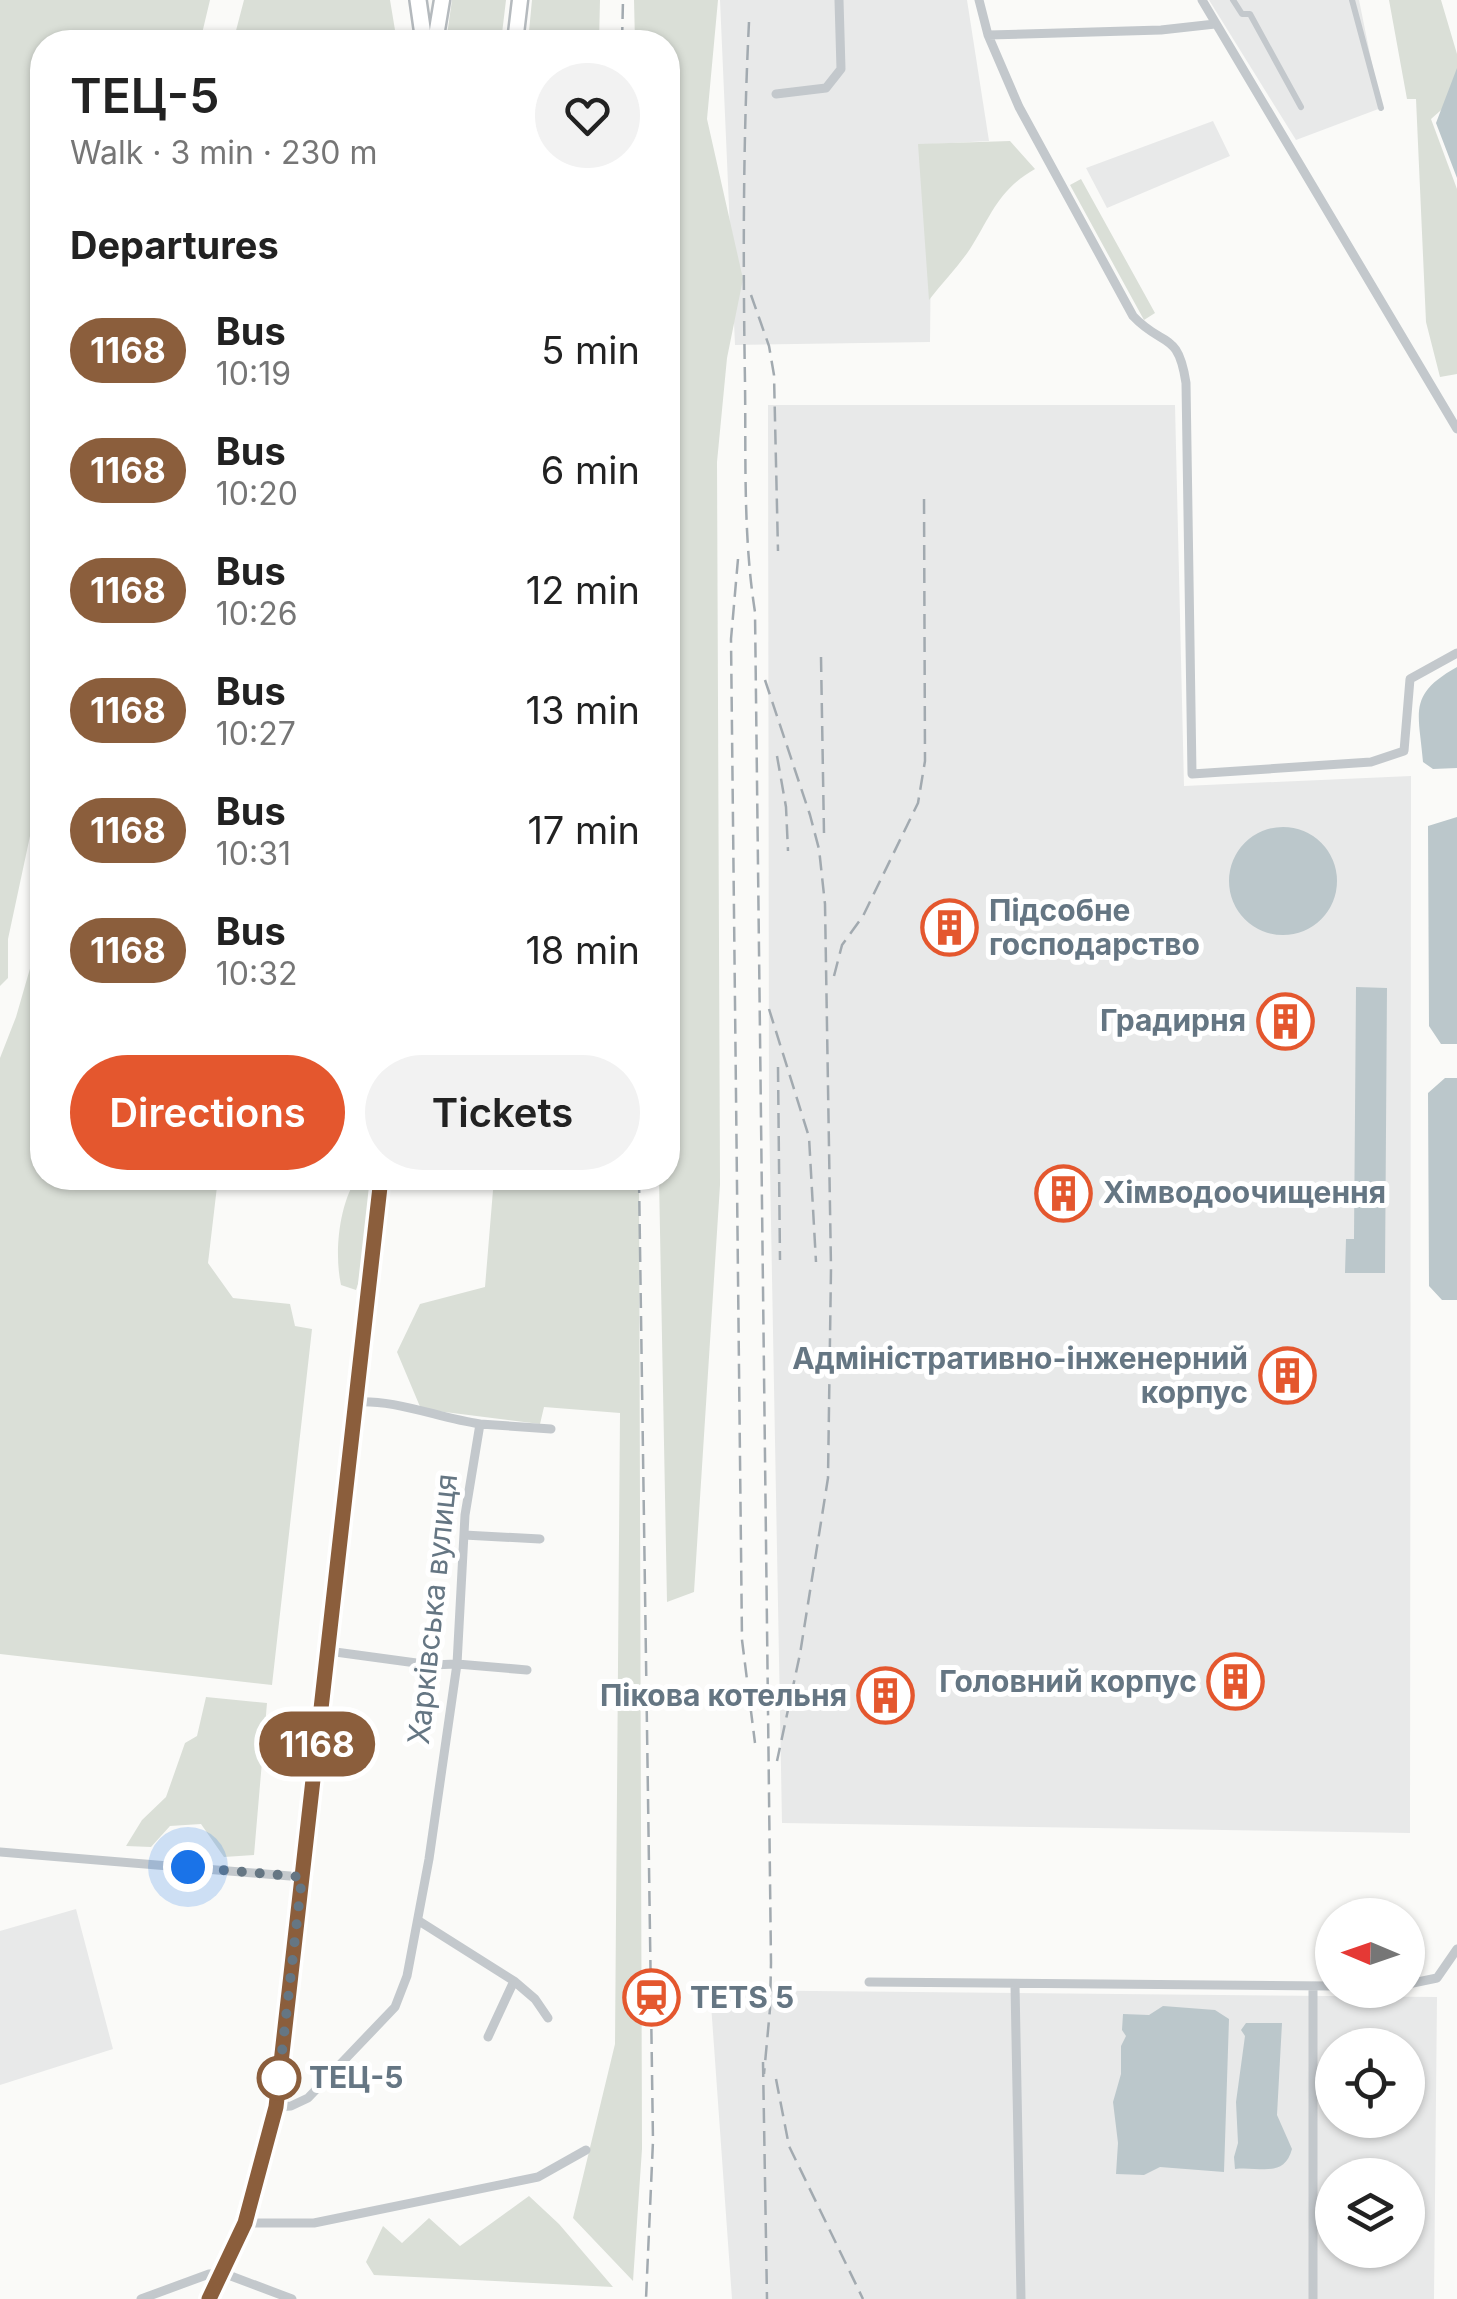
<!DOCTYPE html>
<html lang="en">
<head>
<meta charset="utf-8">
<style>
  body { margin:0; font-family:Inter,sans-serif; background:#f2f2f2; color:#222; height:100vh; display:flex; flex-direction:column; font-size:38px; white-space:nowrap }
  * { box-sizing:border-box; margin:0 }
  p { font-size:32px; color:#767676 }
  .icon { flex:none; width:55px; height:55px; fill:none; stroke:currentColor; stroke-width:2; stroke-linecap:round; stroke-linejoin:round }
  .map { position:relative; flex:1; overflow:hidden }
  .sheet { position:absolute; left:30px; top:30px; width:650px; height:1160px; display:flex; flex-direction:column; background:#fff; border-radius:40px; box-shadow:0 2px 8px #0004 }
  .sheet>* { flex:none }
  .badge { padding:0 20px; border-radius:32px; font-size:35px; line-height:65px }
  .needle { width:65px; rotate:272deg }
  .tools { position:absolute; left:1315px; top:1898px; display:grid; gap:20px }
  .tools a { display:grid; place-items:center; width:110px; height:110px; border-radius:50%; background:#fff; box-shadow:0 2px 8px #0004; font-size:50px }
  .you { position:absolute; width:50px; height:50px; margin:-25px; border:8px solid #fff; border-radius:50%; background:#1a73e8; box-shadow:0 0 0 15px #1a73e833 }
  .map>.badge { position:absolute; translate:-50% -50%; box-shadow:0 0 0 5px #fff }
  h2 { padding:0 40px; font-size:38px; line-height:90px }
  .round { display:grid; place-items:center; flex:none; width:105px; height:105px; border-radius:52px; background:#f2f2f2 }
  .summary { display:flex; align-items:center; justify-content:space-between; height:170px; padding:0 40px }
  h1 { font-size:48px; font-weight:600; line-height:75px }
  .button { display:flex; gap:20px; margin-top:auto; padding:20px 40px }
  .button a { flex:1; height:115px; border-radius:60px; background:#e4572e; color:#fff; font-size:40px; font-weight:600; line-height:115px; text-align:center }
  .button a+a { background:#f2f2f2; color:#222 }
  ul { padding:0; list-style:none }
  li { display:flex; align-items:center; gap:30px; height:120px; padding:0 40px }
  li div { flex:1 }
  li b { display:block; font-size:38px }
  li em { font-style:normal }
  li .badge { min-width:110px; font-weight:700; text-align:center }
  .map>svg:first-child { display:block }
</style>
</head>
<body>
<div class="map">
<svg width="1457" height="2299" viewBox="0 0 1457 2299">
  <rect width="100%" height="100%" fill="#fafaf8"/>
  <path fill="#e8e9e9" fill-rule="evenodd" d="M720,0h247l22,141 -57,3 -2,198 -195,3z
    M1209,0h150l22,108 -85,32z
    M1213,121l17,35 -123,52 -21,-40z
    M768,405h407l9,381 227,-10 -1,1057 -628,-10 -13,-710z
    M76,1909l37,140 -113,36v-154z
    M710,1990l727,7 -3,302h-702zM1332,2045h76v75h-76zM1332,2175h76v75h-76z"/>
  <path fill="#dadfd7" d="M0,0h210l-10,42h-158v738l-34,159v39l-8,8z
    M244,0h146l7,42h-164z
    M452,0h54l-5,42h-55z
    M532,0h68l-1,42h-71z
    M634,0h84l-11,119 36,160 -16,79 -10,104 3,723 -26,407 -27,10 -8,-424h9v-1136h-33z
    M1389,0h52l16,54v42l-26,23 26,70v185l-17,3 -14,-55 -10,-223h-9z
    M1010,141l25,28c-37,21 -44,47 -65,80 -12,18 -28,34 -41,51l-11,-156z
    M1081,179l74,134 -11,7 -74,-135z
    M42,927v251h176l-10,85 25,35 57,6 5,22 17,3 -40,356 -272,-31v-596l16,-41z
    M357,1178h10l4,5 -12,98 -3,9 -15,-5c-7,-32 -2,-81 16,-107z
    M494,1178h145l3,971 -9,132 -60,-63 42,-174 5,-631 -76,-6 -4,17 -119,-15 -24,-57 23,-48 65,-17z
    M206,1697l61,6 -13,152 -30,2 -23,-33 -31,2 -19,21 -25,-1 16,-26 24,-23 19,-54 12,-7z
    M529,2196l30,28 54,63 -239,-12 -8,-13 17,-36 19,17 27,-25 31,28z"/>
  <path fill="#bbc7cb" d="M1457,68v110l-21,-55z
    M1457,667v101l-24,1 -10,-7c-4,-50 -16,-67 34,-95z
    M1457,817v227h-16l-12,-18 -1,-200z
    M1229 881a54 54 0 1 1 108 0a54 54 0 1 1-108 0Z
    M1356,987l31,1 -2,285h-40l1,-34h8z
    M1445,1078h12v222h-15l-13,-14 -1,-193z
    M1163,2006l52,4 14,9 -5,153 -64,-5 -16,8 -28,-1 2,-31 -5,-41 8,-28v-28l5,-10 -4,-6 1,-16 26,1z
    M1246,2023h36l-5,92 15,34c-8,30 -33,17 -57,20l-1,-12 4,-14 -2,-41 9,-66 -4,-6z"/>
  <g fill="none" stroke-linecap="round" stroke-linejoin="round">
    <defs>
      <path id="primary" d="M435,42l7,-42
        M515,42l5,-42
        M209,2299l36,-76 31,-116 105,-929"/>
      <path id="trunk" d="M418,0l6,42"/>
    </defs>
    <use href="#primary" stroke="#b5babe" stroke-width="19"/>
    <use href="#trunk" stroke="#b4b9bd" stroke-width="20"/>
    <path stroke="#c3c8cc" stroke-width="6" d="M1233,0l9,14h8l51,93
      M1352,0l29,108"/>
    <path stroke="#c3c8cc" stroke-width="9" d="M979,0l9,35 31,72 114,209c30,32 45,14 53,67l6,391 179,-12 33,-11 6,-72 47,-26
      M1202,0l255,429
      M988,35l173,-5 54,-6
      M776,94l50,-6 15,-19 -2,-69
      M354,1402c42,-3 84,16 126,22
      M464,1535l76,4
      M328,1651l103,14 26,-1 70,6
      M0,1852l302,25
      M419,1921l95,60
      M869,1982l463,4
      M1408,1984l29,-6 20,-29
      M1015,1985l6,314
      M488,2037l26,-56 21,18 13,19
      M276,2107l15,-1 17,-8 87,-91 12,-31 22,-117 28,-195 8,-149 15,-91 71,5
      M245,2223h69l224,-46 48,-27
      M141,2299l68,-25 14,-1 69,26
      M1313,2299v-312"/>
    <use href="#primary" stroke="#fff" stroke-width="14"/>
    <use href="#trunk" stroke="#fff" stroke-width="15"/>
    <path stroke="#a2aab0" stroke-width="2.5" stroke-dasharray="15 8" stroke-linecap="butt" d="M749,22c-6,120 -6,240 -4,360 1,77 -2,154 10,230l16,1351 -1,46 -6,65
      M622,42l1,-42
      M751,295l18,51 5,29 4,176
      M738,559l-7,80 11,1001 13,103
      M821,657l3,177
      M765,680l45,135 9,34 6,55 6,364 -3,210 -28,176 -23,107
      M777,756l9,51 2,44
      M834,976l8,-31 21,-29 55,-113 7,-42 -1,-268
      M769,1009l40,128 7,125
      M778,1067l2,193
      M639,1178l14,963 -7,158
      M763,2062l4,237
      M776,2079l13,67 74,153"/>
  </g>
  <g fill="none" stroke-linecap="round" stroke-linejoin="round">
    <defs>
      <path id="line" d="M209,2299l36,-76 31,-116 105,-929"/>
    </defs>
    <use href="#line" stroke="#fff" stroke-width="22"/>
    <use href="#line" stroke="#8b5e3c" stroke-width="15"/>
    <path stroke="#657683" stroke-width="10" stroke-dasharray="0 18" d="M188,1867l114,10 -23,201"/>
  </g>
  <defs>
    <symbol id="building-ring" viewBox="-11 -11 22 22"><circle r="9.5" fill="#fff" stroke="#e4572e" stroke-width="1.5"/><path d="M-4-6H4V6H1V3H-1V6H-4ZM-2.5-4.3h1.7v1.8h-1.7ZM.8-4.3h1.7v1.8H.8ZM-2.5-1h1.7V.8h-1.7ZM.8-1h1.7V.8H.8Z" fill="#e4572e"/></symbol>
    <symbol id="station-ring" viewBox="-11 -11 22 22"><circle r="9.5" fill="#fff" stroke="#e4572e" stroke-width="1.5"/><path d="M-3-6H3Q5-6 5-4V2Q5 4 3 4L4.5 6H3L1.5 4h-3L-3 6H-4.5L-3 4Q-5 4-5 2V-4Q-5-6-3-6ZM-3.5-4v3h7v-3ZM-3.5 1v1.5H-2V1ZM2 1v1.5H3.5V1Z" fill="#e4572e"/></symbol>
  </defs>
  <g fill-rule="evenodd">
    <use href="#building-ring" x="918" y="896" width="63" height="63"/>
    <use href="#building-ring" x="1254" y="990" width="63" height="63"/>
    <use href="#building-ring" x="1032" y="1162" width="63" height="63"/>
    <use href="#building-ring" x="1256" y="1344" width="63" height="63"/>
    <use href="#building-ring" x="1204" y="1650" width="63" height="63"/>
    <use href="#building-ring" x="854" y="1664" width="63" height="63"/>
    <use href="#station-ring" x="620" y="1966" width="63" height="63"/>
  </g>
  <circle fill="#fff" stroke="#8b5e3c" stroke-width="5" cx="279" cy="2078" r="20"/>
  <g text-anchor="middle" stroke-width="10" stroke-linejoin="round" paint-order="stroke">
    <g font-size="30" font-weight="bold" fill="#657683" stroke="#fff" text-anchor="end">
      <text x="989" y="921" text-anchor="start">Підсобне<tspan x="989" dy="34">господарство</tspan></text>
      <text x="1246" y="1031">Градирня</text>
      <text x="1103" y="1203" text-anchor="start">Хімводоочищення</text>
      <text x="1248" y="1369">Адміністративно-інженерний<tspan x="1248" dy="34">корпус</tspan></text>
      <text x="1197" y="1692">Головний корпус</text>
      <text x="847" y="1706">Пікова котельня</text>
      <text x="690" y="2008" text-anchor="start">TETS 5</text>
    </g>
    <g font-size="30" fill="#657683" stroke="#fff">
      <text transform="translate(433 1609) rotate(-84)" y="10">Харківська вулиця</text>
    </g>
    <g font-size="30" font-weight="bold" fill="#657683" stroke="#fff" text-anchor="start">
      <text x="309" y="2088">ТЕЦ-5</text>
    </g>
  </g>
</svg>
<div class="tools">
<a><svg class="needle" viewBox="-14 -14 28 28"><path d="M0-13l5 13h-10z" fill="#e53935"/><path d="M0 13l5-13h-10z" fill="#767676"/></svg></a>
<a><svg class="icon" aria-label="locate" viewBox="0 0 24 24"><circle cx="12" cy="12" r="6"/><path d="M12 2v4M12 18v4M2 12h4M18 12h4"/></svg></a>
<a><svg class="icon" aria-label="layers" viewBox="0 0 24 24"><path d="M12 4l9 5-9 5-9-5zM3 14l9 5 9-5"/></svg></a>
</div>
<div class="you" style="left:188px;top:1867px"></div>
<b class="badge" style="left:317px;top:1744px;background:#8b5e3c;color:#fff">1168</b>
<section class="sheet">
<div class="summary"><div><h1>ТЕЦ-5</h1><p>Walk · 3 min · 230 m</p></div><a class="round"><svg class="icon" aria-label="heart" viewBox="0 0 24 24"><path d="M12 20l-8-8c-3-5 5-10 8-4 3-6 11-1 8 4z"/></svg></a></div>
<h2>Departures</h2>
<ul>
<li><span class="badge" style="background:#8b5e3c;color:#fff">1168</span><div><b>Bus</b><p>10:19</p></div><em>5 min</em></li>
<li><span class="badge" style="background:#8b5e3c;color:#fff">1168</span><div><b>Bus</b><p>10:20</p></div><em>6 min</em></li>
<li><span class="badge" style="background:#8b5e3c;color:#fff">1168</span><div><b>Bus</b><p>10:26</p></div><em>12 min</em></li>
<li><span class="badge" style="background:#8b5e3c;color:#fff">1168</span><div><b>Bus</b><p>10:27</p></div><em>13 min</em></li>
<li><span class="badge" style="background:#8b5e3c;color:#fff">1168</span><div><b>Bus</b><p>10:31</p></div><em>17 min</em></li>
<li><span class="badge" style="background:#8b5e3c;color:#fff">1168</span><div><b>Bus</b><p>10:32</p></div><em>18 min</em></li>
</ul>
<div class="button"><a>Directions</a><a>Tickets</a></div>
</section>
</div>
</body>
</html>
